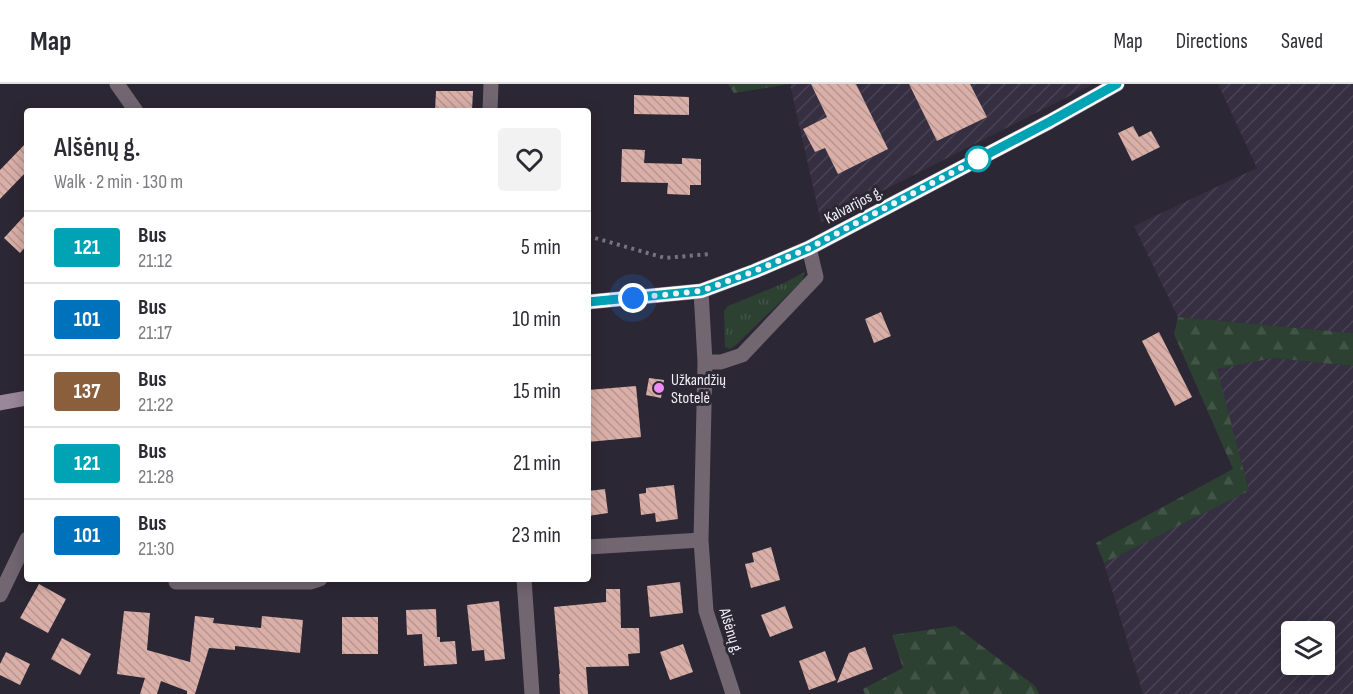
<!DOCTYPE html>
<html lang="en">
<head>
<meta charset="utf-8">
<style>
  body { margin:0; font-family:"Sofia Sans Condensed",sans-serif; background:#f2f2f3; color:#2b2b33; height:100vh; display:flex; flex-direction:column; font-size:22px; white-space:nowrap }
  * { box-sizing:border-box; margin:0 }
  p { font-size:20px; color:#7c7c81 }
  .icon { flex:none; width:33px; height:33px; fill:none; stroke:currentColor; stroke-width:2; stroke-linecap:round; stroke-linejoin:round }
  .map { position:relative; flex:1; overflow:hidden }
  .sheet { position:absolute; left:24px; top:24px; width:567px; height:474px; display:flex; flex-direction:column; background:#fff; border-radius:6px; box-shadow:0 3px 15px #0003 }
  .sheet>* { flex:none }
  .badge { padding:0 12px; border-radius:4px; font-size:21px; line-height:39px }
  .buttons { position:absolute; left:1281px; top:537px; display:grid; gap:12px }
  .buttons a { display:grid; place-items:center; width:54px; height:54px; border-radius:6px; background:#fff; box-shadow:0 3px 15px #0003; font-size:30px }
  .you { position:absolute; width:30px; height:30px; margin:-15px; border:4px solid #fff; border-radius:50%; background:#1a73e8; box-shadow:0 0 0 9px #1a73e833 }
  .map>.badge { position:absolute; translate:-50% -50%; box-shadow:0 0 0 3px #fff }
  .round { display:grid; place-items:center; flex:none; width:63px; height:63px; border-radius:6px; background:#f2f2f3 }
  .headline { display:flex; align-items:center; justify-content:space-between; height:102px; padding:0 30px }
  h1 { font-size:28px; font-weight:600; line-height:45px }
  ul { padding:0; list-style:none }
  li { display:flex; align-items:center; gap:18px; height:72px; padding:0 30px; border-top:2px solid #e1e1e2 }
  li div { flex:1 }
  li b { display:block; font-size:22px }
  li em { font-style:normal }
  li .badge { min-width:66px; font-weight:700; text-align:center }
  header { display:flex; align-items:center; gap:36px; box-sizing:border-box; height:84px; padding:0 30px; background:#fff; border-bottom:2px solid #e1e1e2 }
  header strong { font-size:28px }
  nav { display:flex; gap:33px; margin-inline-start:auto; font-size:21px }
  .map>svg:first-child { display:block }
</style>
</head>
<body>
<header>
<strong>Map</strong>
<nav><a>Map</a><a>Directions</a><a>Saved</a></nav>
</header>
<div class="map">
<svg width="1353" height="610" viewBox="0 0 1353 610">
  <defs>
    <pattern id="industrial-furrows" width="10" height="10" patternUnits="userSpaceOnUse" patternTransform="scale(1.5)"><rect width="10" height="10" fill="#362f42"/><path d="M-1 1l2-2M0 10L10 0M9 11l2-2" fill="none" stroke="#4a4355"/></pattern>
    <pattern id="grass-tufts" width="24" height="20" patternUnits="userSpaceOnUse" patternTransform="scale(1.5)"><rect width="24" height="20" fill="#2c4131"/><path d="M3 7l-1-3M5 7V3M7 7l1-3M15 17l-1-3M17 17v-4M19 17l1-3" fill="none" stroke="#415445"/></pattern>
    <pattern id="forest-firs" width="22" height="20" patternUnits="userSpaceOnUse" patternTransform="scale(1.5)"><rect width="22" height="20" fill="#2c4131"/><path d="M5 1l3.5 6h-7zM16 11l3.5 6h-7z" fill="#415445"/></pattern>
    <pattern id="building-back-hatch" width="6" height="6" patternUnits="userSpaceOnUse" patternTransform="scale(1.5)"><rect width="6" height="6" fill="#daafa8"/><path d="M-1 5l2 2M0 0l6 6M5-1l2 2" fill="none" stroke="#b69590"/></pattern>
  </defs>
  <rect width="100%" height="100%" fill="#2c2734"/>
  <path fill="url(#industrial-furrows)" fill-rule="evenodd" d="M790,0h303l-272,138z
    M1218,0h135v249l-175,-16 -44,-91 123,-58z
    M1273,274l80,8v328h-210l-39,-131 145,-72 -33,-122zM1292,548h32v32h-32z"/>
  <path fill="url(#grass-tufts)" d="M805,188l-3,9 -66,64 -6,4 -5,-2 -1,-36 4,-5 56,-23z"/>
  <path fill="url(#forest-firs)" d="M728,0h62l-56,9z
    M1178,233l175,16v33l-80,-8 -56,11 32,122 -145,72 -8,-20 137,-74 -59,-135z
    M955,542l80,60 4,8h-174l-2,-5 40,-21 -11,-33z"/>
  <path fill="url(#building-back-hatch)" d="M811,0h45l32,65 -50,25 -13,-26 -10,4 -12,-23 24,-12z
    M909,0h61l17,33 -50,24z
    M436,7h37l-1,20h-37z
    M634,11l55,2v18l-55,-1z
    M1133,42l6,11 12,-6 9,16 -28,14 -14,-28z
    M27,58v29l-27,28v-29z
    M622,65l23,1 -1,13 38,1v-6l19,1v26h-11v10l-23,-1 1,-11 -47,-1z
    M27,129v32l-7,8 -16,-15z
    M881,228l10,24 -17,7 -9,-24z
    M1159,248l33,65 -17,9 -33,-65z
    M649,294l15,2 -3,18 -15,-3z
    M636,302l5,51 -53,5v-52z
    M674,401l4,34 -22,3 -1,-9 -14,2 -2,-21 7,-1v-5z
    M605,405l3,24 -20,3v-25z
    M771,463l9,33 -29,8 -6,-24 9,-2 -2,-9z
    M680,498l3,31 -33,4 -3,-31z
    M39,500l27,15 -18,34 -28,-15z
    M606,505h14l1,39h18l1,25 -12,1 1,12 -43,1 2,27h-28l-1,-20h1l-6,-67 52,-5z
    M499,517l6,58 -20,2 -1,-11 -12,1 -5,-46z
    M785,522l8,22 -23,9 -9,-22z
    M436,525l1,28h3v5l15,-1 2,23 -33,2 -2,-32 -15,1 -1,-25z
    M124,527l26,2 -3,37 43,12 5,-46 19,2 -1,5 48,5 1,-12 41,4 -3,33 -65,-7v4l-26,-2 -14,46h-8v-3l-26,-10 -4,13h-17l5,-16 -28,-4z
    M342,533h36v37h-36z
    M62,554l29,16 -11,21 -29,-16z
    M683,560l10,28 -23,8 -10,-28z
    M865,563l8,22 -36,14 12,-30z
    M825,567l11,29 -27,10 -10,-29z
    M6,568l24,12 -10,21 -20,-10v-11z"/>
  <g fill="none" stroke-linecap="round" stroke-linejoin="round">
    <path stroke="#78747f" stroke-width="4" stroke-dasharray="3 4.5" stroke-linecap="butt" d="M588,152l77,22 45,-4"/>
    <path stroke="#726671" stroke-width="15" d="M117,0l19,27
      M490,27l1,-27
      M701,207l4,71 -4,178 5,71 27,83
      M705,278h16l21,-7 74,-78 -7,-29
      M588,463l113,-7
      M524,495l8,115
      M176,498h135l9,-3
      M0,511l27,-56"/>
    <path stroke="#9a879a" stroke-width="15" d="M588,218l113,-11 54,-20 54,-23 240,-126 68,-38
      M0,319l27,-5"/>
  </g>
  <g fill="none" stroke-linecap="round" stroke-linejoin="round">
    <defs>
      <path id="line" d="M588,218l113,-11 54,-20 54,-23 240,-126 68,-38"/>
    </defs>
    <use href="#line" stroke="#fff" stroke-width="14"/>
    <use href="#line" stroke="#00a3b4" stroke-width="9"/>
    <path stroke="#f3f0f8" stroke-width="6" stroke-dasharray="0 10.8" d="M633,214l68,-7 54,-20 54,-23 169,-89"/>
  </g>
  <circle fill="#fff" stroke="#00a3b4" stroke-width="3" cx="978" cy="75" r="12"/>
  <circle fill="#f08bf6" stroke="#2c2734" stroke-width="2" cx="659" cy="304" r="6"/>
  <g text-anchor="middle" stroke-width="6" stroke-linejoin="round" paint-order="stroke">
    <g font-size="16" fill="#f3f0f8" stroke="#2c2734">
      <text transform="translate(853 120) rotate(-28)" y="6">Kalvarijos g.</text>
      <text transform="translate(732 547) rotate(73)" y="6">Alšėnų g.</text>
    </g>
    <g font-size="16" fill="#f3f0f8" stroke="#2c2734" text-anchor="start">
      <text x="671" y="301">Užkandžių<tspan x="671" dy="18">Stotelė</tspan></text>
    </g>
  </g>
</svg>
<div class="buttons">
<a><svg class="icon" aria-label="layers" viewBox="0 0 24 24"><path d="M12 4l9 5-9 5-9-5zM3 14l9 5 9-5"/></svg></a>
</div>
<div class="you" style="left:633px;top:214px"></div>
<section class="sheet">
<div class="headline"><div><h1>Alšėnų g.</h1><p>Walk · 2 min · 130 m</p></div><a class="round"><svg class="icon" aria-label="heart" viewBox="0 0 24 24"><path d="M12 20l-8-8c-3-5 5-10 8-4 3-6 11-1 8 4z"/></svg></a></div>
<ul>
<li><span class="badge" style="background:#00a3b4;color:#fff">121</span><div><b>Bus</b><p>21:12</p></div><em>5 min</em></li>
<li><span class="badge" style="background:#0072bc;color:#fff">101</span><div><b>Bus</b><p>21:17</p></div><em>10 min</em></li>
<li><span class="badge" style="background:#8b5e3c;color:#fff">137</span><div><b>Bus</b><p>21:22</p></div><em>15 min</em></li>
<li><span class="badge" style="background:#00a3b4;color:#fff">121</span><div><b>Bus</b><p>21:28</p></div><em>21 min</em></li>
<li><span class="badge" style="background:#0072bc;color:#fff">101</span><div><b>Bus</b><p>21:30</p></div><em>23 min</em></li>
</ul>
</section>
</div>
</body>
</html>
